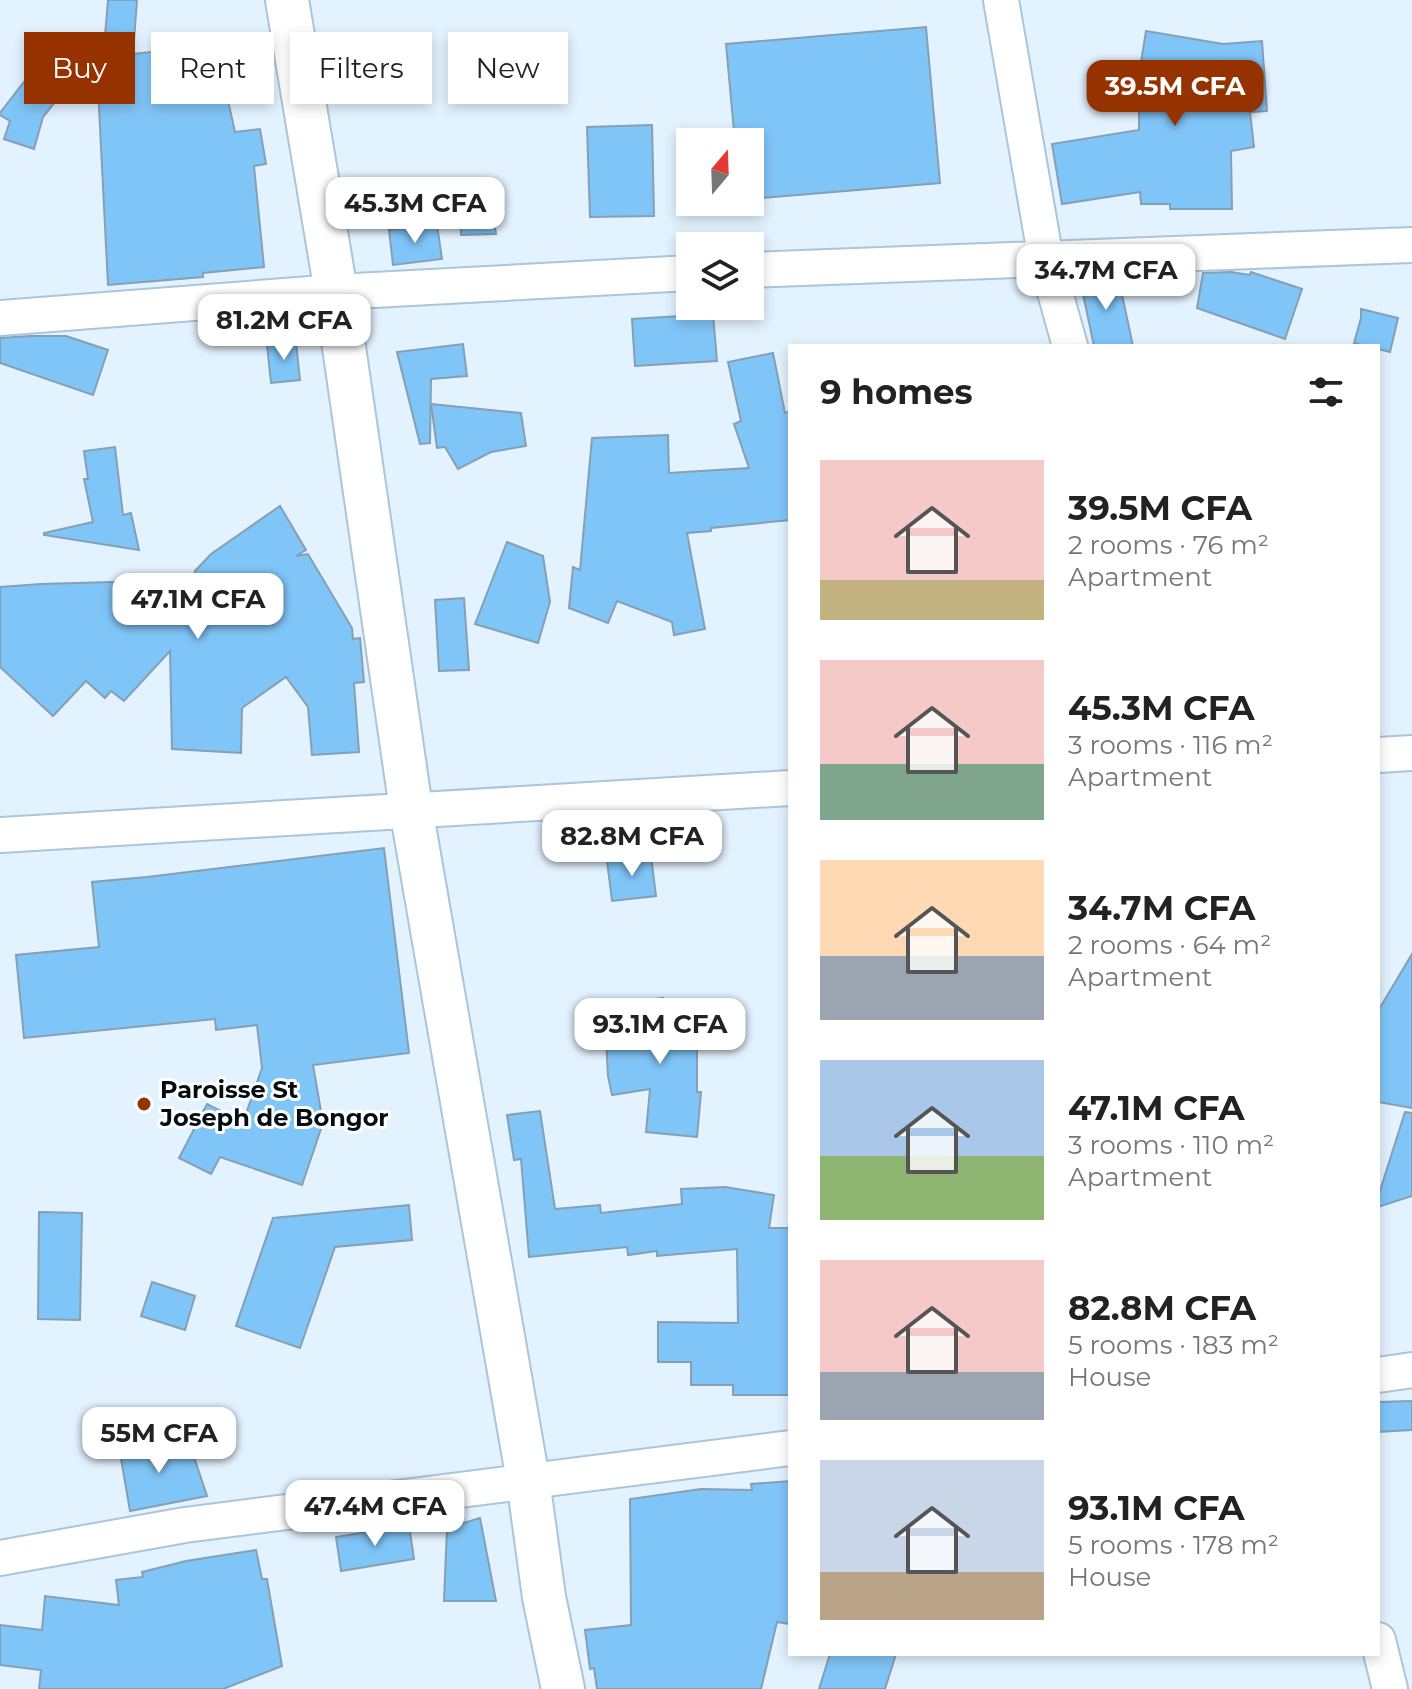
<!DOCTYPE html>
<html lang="en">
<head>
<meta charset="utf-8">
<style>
  :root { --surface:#fff; --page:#f6f6f6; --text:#222; --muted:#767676; --accent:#963200 }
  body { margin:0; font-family:Montserrat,sans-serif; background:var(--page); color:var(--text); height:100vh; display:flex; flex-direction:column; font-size:30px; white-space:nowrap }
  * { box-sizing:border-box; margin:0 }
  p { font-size:26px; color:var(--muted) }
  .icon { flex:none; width:44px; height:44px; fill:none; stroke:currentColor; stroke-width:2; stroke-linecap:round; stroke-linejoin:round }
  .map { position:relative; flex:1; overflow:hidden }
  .details { position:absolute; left:788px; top:344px; width:592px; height:1312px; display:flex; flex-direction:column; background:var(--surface); border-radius:0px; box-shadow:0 4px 12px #0003 }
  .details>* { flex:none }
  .top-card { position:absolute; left:24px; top:32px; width:644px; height:72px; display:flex; gap:16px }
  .needle { width:52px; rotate:19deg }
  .controls { position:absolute; left:676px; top:128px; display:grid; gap:16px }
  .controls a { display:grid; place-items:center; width:88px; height:88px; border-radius:0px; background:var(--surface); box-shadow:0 4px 12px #0003; font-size:40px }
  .price { position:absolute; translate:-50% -68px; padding:0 18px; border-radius:16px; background:#fff; color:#222; font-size:26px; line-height:52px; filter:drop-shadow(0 2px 4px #0008) }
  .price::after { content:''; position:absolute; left:50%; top:48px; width:24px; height:18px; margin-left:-12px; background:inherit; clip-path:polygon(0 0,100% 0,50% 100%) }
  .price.selected { background:var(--accent); color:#fff }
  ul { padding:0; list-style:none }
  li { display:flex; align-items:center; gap:24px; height:200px; padding:0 32px }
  li span { display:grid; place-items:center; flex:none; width:224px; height:160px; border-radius:0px; color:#555 }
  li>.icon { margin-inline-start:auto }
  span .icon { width:96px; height:96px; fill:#fffc; stroke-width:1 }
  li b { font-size:34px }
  h2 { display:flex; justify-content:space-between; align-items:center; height:96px; padding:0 32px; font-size:34px }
  .tag { padding:0 28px; border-radius:0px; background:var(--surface); box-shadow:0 4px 12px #0003; font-size:28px; line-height:72px }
  .tag.selected { background:var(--accent); color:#fff }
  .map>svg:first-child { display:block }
  .building { fill:#80c5f8; stroke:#869fb2; stroke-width:2 }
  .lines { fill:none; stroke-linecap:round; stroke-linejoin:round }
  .minor-casing { stroke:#acc5d9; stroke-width:38 }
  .tertiary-casing { stroke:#acc5d9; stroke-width:46 }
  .minor { stroke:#fff; stroke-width:34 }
  .tertiary { stroke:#fff; stroke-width:42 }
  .poi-dot { fill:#963200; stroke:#fff; stroke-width:3 }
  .labels { text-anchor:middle; stroke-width:6; stroke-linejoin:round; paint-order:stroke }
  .poi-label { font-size:24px; font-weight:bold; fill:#050d13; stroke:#fff; text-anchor:start }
</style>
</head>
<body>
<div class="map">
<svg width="1412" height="1689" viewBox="0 0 1412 1689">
  <rect width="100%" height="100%" fill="#e2f2fe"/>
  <!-- building -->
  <g class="building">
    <polygon points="108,0 137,0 133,54 209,46 201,101 227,96 235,132 260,129 266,164 254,166 264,267 203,273 203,277 108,285 97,68 102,72"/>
    <polygon points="926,27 940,183 750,199 750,142 735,142 726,44"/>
    <polygon points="1146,31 1223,44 1262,41 1267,111 1250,112 1254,147 1231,151 1232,209 1170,209 1170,204 1141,204 1140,192 1062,204 1052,144 1139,130 1139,75"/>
    <polygon points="58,38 88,61 43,117 34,149 4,139 10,121 0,115 0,113"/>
    <polygon points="652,125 654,216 590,217 587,127"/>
    <polygon points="490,198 496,234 461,235 460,199"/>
    <polygon points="437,225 442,259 393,265 389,230"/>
    <polygon points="1231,272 1250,275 1251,272 1302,289 1285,339 1197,308 1203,273"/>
    <polygon points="1118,276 1133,346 1094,346 1080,280 1093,277"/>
    <polygon points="1361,309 1398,318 1390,352 1378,349 1378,346 1366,346 1354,343 1361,318"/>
    <polygon points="713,314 717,361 635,366 632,319"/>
    <polygon points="31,336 66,336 108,350 93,395 0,363 0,338"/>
    <polygon points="296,342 300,380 271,383 267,345"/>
    <polygon points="463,344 467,376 431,379 430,443 420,444 397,352"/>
    <polygon points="773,353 785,413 790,411 790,520 711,528 711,531 687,533 705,629 674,635 672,622 617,601 608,623 569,608 573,567 580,570 592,438 668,435 669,473 749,468 734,424 741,421 728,362"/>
    <polygon points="431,404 521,413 526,446 491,452 458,469 445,447 437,448"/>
    <polygon points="115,447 123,515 131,513 139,550 44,535 44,533 93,522 84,479 88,479 84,451"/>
    <polygon points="280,506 306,550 296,556 308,554 352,628 353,639 360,638 364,682 354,683 359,752 312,755 308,707 286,677 242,708 241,753 172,749 170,651 124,701 111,691 105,698 86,681 53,716 0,667 0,587 41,584 147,581 154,614 186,580 194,580 195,571 211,554"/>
    <polygon points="507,542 543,556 550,602 538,643 475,624"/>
    <polygon points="464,598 469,670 439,671 435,600"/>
    <polygon points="384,848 409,1053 313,1065 323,1123 302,1185 220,1157 211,1174 179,1158 207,1104 243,1122 262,1068 257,1025 216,1030 215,1019 24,1038 16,955 99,947 92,882 147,877"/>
    <polygon points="651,856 656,896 612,901 607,861"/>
    <polygon points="1412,954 1412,1108 1378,1102 1378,1011"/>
    <polygon points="663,998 665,1012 697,1006 697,1092 701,1092 697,1137 646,1132 650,1089 612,1095 608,1076 606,1038 634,1036 629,1002"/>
    <polygon points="540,1111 555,1209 600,1205 601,1213 682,1204 681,1189 725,1187 774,1195 769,1228 790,1228 790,1395 733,1395 733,1385 691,1385 691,1362 658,1362 658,1322 738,1323 737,1249 657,1256 657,1251 628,1255 627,1247 529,1257 521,1159 514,1160 507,1115"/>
    <polygon points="1405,1112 1412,1113 1412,1196 1378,1207 1378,1197"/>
    <polygon points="409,1205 412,1240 335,1247 300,1348 236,1326 273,1218"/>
    <polygon points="39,1212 82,1213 80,1320 38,1319"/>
    <polygon points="152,1282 195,1296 185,1330 141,1316"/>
    <polygon points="1412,1401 1412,1430 1378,1432 1378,1402"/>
    <polygon points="146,1436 150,1458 190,1445 207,1496 130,1511 118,1441"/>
    <polygon points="790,1481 790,1624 777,1622 761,1689 597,1689 594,1668 590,1669 585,1630 631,1625 630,1499 701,1489 752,1490 751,1484"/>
    <polygon points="480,1518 496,1601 444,1601 447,1528"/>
    <polygon points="409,1525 414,1559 341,1571 336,1537"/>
    <polygon points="256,1550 262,1579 267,1579 282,1666 223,1689 39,1689 41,1670 0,1665 0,1625 42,1630 45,1596 119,1605 116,1580 143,1577 142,1572 186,1561"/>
    <polygon points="830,1654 896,1654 885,1689 819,1689"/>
  </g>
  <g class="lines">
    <!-- minor casing -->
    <g class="minor-casing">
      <g id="minor">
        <polyline points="1001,0 1046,260 1070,346"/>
        <polyline points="750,270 1412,245"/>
        <polyline points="0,318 336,292 690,273"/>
        <polyline points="1378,755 1412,753"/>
        <polyline points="0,835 790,788"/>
        <polyline points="1378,1375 1412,1370"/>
        <polyline points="0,1558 185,1525 790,1448"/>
        <polyline points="1378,1640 1390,1689"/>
      </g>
    </g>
    <!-- tertiary casing -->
    <g class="tertiary-casing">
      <polyline id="tertiary" points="287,0 336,292 411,809 528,1480 544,1597 563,1689"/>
    </g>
    <!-- minor -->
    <use href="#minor" class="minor"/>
    <!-- tertiary -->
    <use href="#tertiary" class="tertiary"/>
  </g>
  <!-- markers -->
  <circle class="poi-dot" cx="144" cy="1104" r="8"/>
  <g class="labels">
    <!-- poi labels -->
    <g class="poi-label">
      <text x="160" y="1098">Paroisse St<tspan x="160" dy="28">Joseph de Bongor</tspan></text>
    </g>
  </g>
</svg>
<div class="controls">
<a><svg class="needle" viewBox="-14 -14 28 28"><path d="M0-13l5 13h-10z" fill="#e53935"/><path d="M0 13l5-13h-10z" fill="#767676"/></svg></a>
<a><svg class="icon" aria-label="layers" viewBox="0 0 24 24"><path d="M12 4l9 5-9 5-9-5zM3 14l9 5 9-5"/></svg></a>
</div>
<b class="price selected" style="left:1175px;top:128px">39.5M CFA</b>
<b class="price" style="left:415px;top:245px">45.3M CFA</b>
<b class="price" style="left:1106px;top:312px">34.7M CFA</b>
<b class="price" style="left:284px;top:362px">81.2M CFA</b>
<b class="price" style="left:198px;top:641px">47.1M CFA</b>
<b class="price" style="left:632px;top:878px">82.8M CFA</b>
<b class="price" style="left:660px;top:1066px">93.1M CFA</b>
<b class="price" style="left:159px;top:1475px">55M CFA</b>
<b class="price" style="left:375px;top:1548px">47.4M CFA</b>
<div class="top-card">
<a class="tag selected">Buy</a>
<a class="tag">Rent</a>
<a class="tag">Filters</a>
<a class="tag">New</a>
</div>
<section class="details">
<h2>9 homes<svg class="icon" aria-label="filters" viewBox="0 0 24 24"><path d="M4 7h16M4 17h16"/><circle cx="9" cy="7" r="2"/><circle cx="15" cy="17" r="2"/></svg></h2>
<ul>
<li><span style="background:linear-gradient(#f6c9c9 75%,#c2b280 0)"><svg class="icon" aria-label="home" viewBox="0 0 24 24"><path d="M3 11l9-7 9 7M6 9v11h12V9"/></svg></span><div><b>39.5M CFA</b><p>2 rooms · 76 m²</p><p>Apartment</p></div></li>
<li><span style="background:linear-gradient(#f6c9c9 65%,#7fa58c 0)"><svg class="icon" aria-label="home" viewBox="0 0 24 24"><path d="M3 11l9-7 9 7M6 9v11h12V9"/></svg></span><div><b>45.3M CFA</b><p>3 rooms · 116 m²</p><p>Apartment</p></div></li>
<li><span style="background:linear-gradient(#ffd9b3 60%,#9aa5b1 0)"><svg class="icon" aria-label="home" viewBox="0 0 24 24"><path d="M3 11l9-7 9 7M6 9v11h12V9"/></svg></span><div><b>34.7M CFA</b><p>2 rooms · 64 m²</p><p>Apartment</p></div></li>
<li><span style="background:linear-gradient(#a9c7e8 60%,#8fb573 0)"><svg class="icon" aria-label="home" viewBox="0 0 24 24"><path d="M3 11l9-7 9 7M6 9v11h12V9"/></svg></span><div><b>47.1M CFA</b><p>3 rooms · 110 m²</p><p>Apartment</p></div></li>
<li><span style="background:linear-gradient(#f6c9c9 70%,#9aa5b1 0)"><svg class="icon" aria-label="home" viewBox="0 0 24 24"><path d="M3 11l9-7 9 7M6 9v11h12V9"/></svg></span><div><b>82.8M CFA</b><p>5 rooms · 183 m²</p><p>House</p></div></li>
<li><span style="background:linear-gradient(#c9d6e8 70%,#b9a48a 0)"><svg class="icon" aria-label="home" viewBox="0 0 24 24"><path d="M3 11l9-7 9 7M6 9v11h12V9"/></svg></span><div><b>93.1M CFA</b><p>5 rooms · 178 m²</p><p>House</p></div></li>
</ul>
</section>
</div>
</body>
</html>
